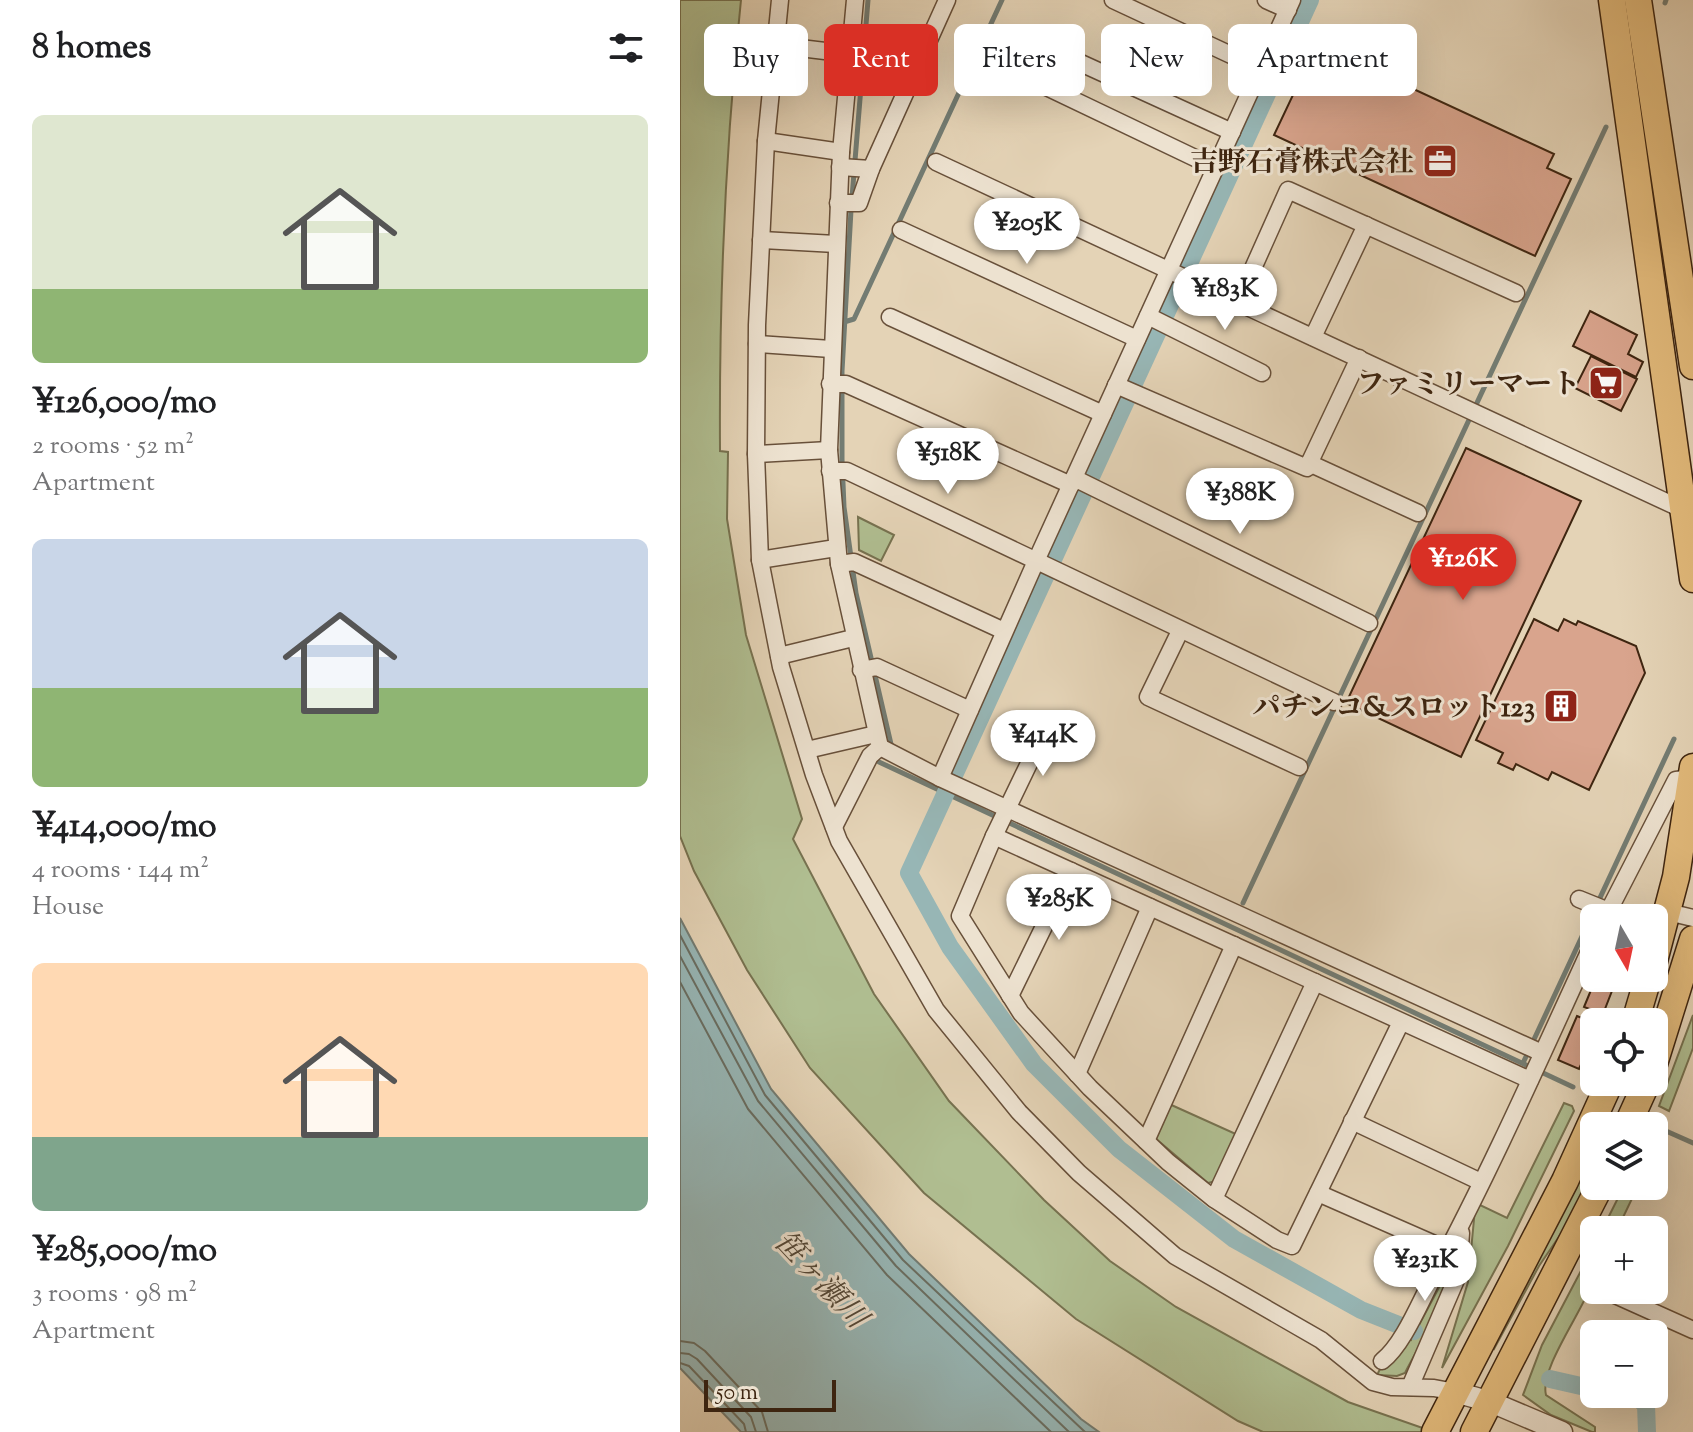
<!DOCTYPE html>
<html lang="en">
<head>
<meta charset="utf-8">
<style>
  :root { --surface:#fff; --page:#f2f2f2; --text:#202124; --muted:#757577; --accent:#d93025 }
  body { margin:0; font-family:"Sorts Mill Goudy","Noto Serif JP",serif; background:var(--page); color:var(--text); height:100vh; display:flex; flex-direction:column; font-size:30px; white-space:nowrap }
  * { box-sizing:border-box; margin:0 }
  p { font-size:26px; color:var(--muted) }
  .icon { flex:none; width:44px; height:44px; fill:none; stroke:currentColor; stroke-width:2; stroke-linecap:round; stroke-linejoin:round }
  .map { position:relative; flex:1; overflow:hidden }
  .side { display:flex; flex-direction:column; background:var(--surface); width:680px }
  .side>* { flex:none }
  .banner { position:absolute; left:24px; top:24px; width:760px; height:72px; display:flex; gap:16px }
  .needle { width:52px; rotate:171deg }
  .controls { position:absolute; left:900px; top:904px; display:grid; gap:16px }
  .controls a { display:grid; place-items:center; width:88px; height:88px; border-radius:12px; background:var(--surface); box-shadow:0 8px 32px #0002; font-size:40px }
  .scale { position:absolute; left:24px; bottom:20px; width:132px; box-sizing:border-box; padding-left:8px; border:4px solid #3e2510; border-top:0; font-size:22px; line-height:28px; white-space:nowrap; color:#3e2510; -webkit-text-stroke:6px #ede2d0; paint-order:stroke }
  .price { position:absolute; translate:-50% -68px; padding:0 18px; border-radius:28px; background:#fff; color:#222; font-size:26px; line-height:52px; filter:drop-shadow(0 2px 4px #0008) }
  .price::after { content:''; position:absolute; left:50%; top:48px; width:24px; height:18px; margin-left:-12px; background:inherit; clip-path:polygon(0 0,100% 0,50% 100%) }
  .price.selected { background:var(--accent); color:#fff }
  ul { padding:0; list-style:none }
  li { display:grid; align-content:center; gap:16px; height:424px; padding:0 32px }
  li span { display:grid; place-items:center; height:248px; border-radius:12px; color:#555 }
  li>.icon { margin-inline-start:auto }
  span .icon { width:144px; height:144px; fill:#fffc; stroke-width:1 }
  li b { font-size:34px }
  h2 { display:flex; justify-content:space-between; align-items:center; height:96px; padding:0 32px; font-size:34px }
  .chip { padding:0 28px; border-radius:12px; background:var(--surface); box-shadow:0 8px 32px #0002; font-size:28px; line-height:72px }
  .chip.selected { background:var(--accent); color:#fff }
  main { display:flex; flex:1; min-height:0 }
  .map>svg:first-child { display:block }
  .green { fill:#b0be91; stroke:#777250; stroke-width:2 }
  .water { fill:#97b6b5; stroke:#737c73; stroke-width:2 }
  .lines { fill:none; stroke-linecap:round; stroke-linejoin:round }
  .shore { stroke:#6a6e62; stroke-width:2 }
  .stream { stroke:#737c73; stroke-width:5 }
  .canal { stroke:#97b6b5; stroke-width:18 }
  .building { fill:#d9a48d; stroke:#3e2510; stroke-width:2 }
  .minor-casing { stroke:#68503a; stroke-width:19 }
  .tertiary-casing { stroke:#68503a; stroke-width:23 }
  .trunk-casing { stroke:#3e2510; stroke-width:29 }
  .minor { stroke:#ede2d0; stroke-width:16 }
  .tertiary { stroke:#ede2d0; stroke-width:20 }
  .trunk { stroke:#e2ba7b; stroke-width:26 }
  .labels { text-anchor:middle; stroke-width:6; stroke-linejoin:round; paint-order:stroke }
  .poi-label { font-size:28px; font-weight:bold; fill:#3e2510; stroke:#ede2d0; text-anchor:end }
  .water-label { font-size:30px; font-style:italic; fill:#544939; stroke:#ede2d0 }
</style>
</head>
<body>
<main>
<section class="side">
<h2>8 homes<svg class="icon" aria-label="filters" viewBox="0 0 24 24"><path d="M4 7h16M4 17h16"/><circle cx="9" cy="7" r="2"/><circle cx="15" cy="17" r="2"/></svg></h2>
<ul>
<li><span style="background:linear-gradient(#dfe7d0 70%,#8fb573 0)"><svg class="icon" aria-label="home" viewBox="0 0 24 24"><path d="M3 11l9-7 9 7M6 9v11h12V9"/></svg></span><div><b>¥126,000/mo</b><p>2 rooms · 52 m²</p><p>Apartment</p></div></li>
<li><span style="background:linear-gradient(#c9d6e8 60%,#8fb573 0)"><svg class="icon" aria-label="home" viewBox="0 0 24 24"><path d="M3 11l9-7 9 7M6 9v11h12V9"/></svg></span><div><b>¥414,000/mo</b><p>4 rooms · 144 m²</p><p>House</p></div></li>
<li><span style="background:linear-gradient(#ffd9b3 70%,#7fa58c 0)"><svg class="icon" aria-label="home" viewBox="0 0 24 24"><path d="M3 11l9-7 9 7M6 9v11h12V9"/></svg></span><div><b>¥285,000/mo</b><p>3 rooms · 98 m²</p><p>Apartment</p></div></li>
</ul>
</section>
<div class="map">
<svg width="1013" height="1432" viewBox="0 0 1013 1432">
  <rect width="100%" height="100%" fill="#e4d3b6"/>
  <filter id="stains"><feTurbulence type="fractalNoise" baseFrequency=".0025" numOctaves="4"/><feColorMatrix values="0 0 0 0 .2 0 0 0 0 .09 0 0 0 0 .02 0 0 0 .5 -.17"/></filter>
  <radialGradient id="worn" r=".72"><stop offset=".6" stop-color="#630" stop-opacity="0"/><stop offset="1" stop-color="#630" stop-opacity=".3"/></radialGradient>
  <!-- green -->
  <g class="green">
    <path d="M0,0H61C45,150 39,301 40,451L48,452L47,519L66,635L122,819L113,839L194,994L269,1101L364,1200L430,1261L496,1307L668,1402L754,1432H583L558,1421L396,1319L244,1193L130,1068L67,970L14,871L0,836Z"/>
    <polygon points="178,517 214,535 201,561 179,550"/>
    <polygon points="1013,1015 1013,1048 989,1111 979,1106"/>
    <polygon points="487,1103 558,1135 536,1181 528,1183 475,1138"/>
    <polygon points="884,1103 892,1106 894,1111 828,1246 762,1368 788,1282 795,1209 798,1204 827,1218"/>
    <polygon points="914,1146 914,1173 887,1225 859,1266 814,1349 809,1345"/>
    <polygon points="944,1186 958,1186 937,1230 922,1230"/>
    <path d="M914,1246C914,1256 916,1268 914,1278C906,1307 859,1368 866,1395L915,1427V1432H912L871,1415L843,1395L862,1345Z"/>
    <path d="M772,1263C777,1288 737,1348 725,1373L717,1376L697,1375L702,1365L728,1339L731,1340Z"/>
  </g>
  <!-- water -->
  <polygon class="water" points="0,918 91,1089 229,1254 401,1419 419,1432 61,1432 0,1368"/>
  <g class="lines">
    <!-- shore -->
    <g class="shore">
      <polyline points="0,935 85,1095 223,1260 405,1432"/>
      <polyline points="0,956 78,1101 216,1266 389,1432"/>
      <polyline points="0,982 68,1109 207,1275 371,1432"/>
      <polyline points="0,1341 14,1343 25,1351 82,1412 88,1432"/>
      <polyline points="0,1353 9,1354 17,1359 71,1417 76,1432"/>
      <polyline points="0,1363 9,1366 64,1424 66,1432"/>
    </g>
    <!-- stream -->
    <g class="stream">
      <polyline points="188,0 171,210 162,371 162,459 164,507 176,593 211,744"/>
      <polyline points="985,3 986,0"/>
      <polyline points="164,322 174,319 322,0"/>
      <polyline points="199,762 893,1087"/>
      <polyline points="563,903 926,127"/>
      <polyline points="843,1063 994,739"/>
      <polyline points="986,1131 1013,1143"/>
    </g>
    <!-- canal -->
    <g class="canal">
      <polyline points="630,0 229,873 270,947 354,1064 439,1149 554,1239 681,1310 734,1331"/>
      <polyline points="870,1379 914,1389"/>
      <polyline points="936,1394 959,1399 966,1405 967,1432"/>
    </g>
  </g>
  <!-- building -->
  <g class="building">
    <polygon points="660,55 874,154 867,168 891,179 855,256 594,135 630,59 653,70"/>
    <polygon points="910,311 957,335 948,354 963,362 956,377 893,346"/>
    <polygon points="911,356 957,379 941,411 895,388"/>
    <polygon points="786,448 901,501 781,757 666,703"/>
    <polygon points="854,619 878,631 884,619 896,625 898,621 956,646 965,673 909,790 872,772 868,780 836,764 833,770 818,763 823,753 796,740"/>
    <polygon points="916,978 937,978 923,1014 904,1007"/>
    <polygon points="897,1016 914,1023 914,1035 899,1069 878,1060"/>
  </g>
  <g class="lines">
    <!-- minor casing -->
    <g class="minor-casing">
      <g id="minor">
        <polyline points="100,0 86,141 77,325 76,454 80,560 101,667 134,775 159,841 256,1010 339,1112 399,1173 495,1256 641,1340 693,1382 712,1387 754,1388 775,1392"/>
        <polyline points="433,0 581,69"/>
        <polyline points="586,0 608,10"/>
        <polyline points="95,45 170,54"/>
        <polyline points="86,141 161,152"/>
        <polyline points="256,162 1008,512"/>
        <polyline points="160,167 191,169"/>
        <polyline points="536,168 335,72 348,39 552,132"/>
        <polyline points="158,203 179,203 191,169 267,0"/>
        <polyline points="221,230 457,339"/>
        <polyline points="81,240 156,244"/>
        <polyline points="558,302 608,190 836,293"/>
        <polyline points="468,316 582,373"/>
        <polyline points="210,317 423,414"/>
        <polyline points="633,337 686,225"/>
        <polyline points="77,344 151,349"/>
        <polyline points="150,384 166,384 391,485"/>
        <polyline points="436,385 627,468 679,358"/>
        <polyline points="76,454 149,450"/>
        <polyline points="629,463 738,513"/>
        <polyline points="150,471 167,471 654,702"/>
        <polyline points="394,478 689,623"/>
        <polyline points="80,560 156,548"/>
        <polyline points="159,564 174,562 324,631"/>
        <polyline points="500,631 468,697 619,767"/>
        <polyline points="99,656 173,638"/>
        <polyline points="181,670 197,667 290,710"/>
        <polyline points="200,747 260,778 862,1053"/>
        <polyline points="127,750 196,734"/>
        <polyline points="260,778 356,561 612,0"/>
        <polyline points="154,827 190,756 200,747 159,564 149,450 161,152 175,0"/>
        <polyline points="314,836 368,724"/>
        <polyline points="899,899 946,918"/>
        <polyline points="988,912 1013,918"/>
        <polyline points="925,918 996,780 1013,778"/>
        <polyline points="330,996 391,871"/>
        <polyline points="721,1022 612,1246 597,1240 534,1199 488,1162 410,1088 341,1013 280,916 314,836 850,1080"/>
        <polyline points="397,1074 470,907"/>
        <polyline points="672,1121 801,1182"/>
        <polyline points="466,1141 554,945"/>
        <polyline points="638,1193 768,1250"/>
        <polyline points="534,1199 635,982"/>
        <polyline points="924,1290 1013,1330"/>
        <path d="M702,1361C723,1345 740,1302 753,1278C812,1168 862,1054 914,941"/>
        <polyline points="730,1387 778,1275 781,1233"/>
      </g>
    </g>
    <!-- tertiary casing -->
    <g class="tertiary-casing">
      <polyline id="tertiary" points="775,1392 811,1402 882,1432"/>
    </g>
    <!-- trunk casing -->
    <g class="trunk-casing">
      <g id="trunk">
        <polyline points="932,0 1013,579"/>
        <polyline points="958,0 1013,366"/>
        <polyline points="974,961 996,877 1013,767"/>
        <polyline points="955,1022 968,978"/>
        <polyline points="974,1064 1013,939"/>
        <polyline points="947,1126 967,1082"/>
        <polyline points="755,1432 885,1181 930,1082"/>
        <polyline points="794,1432 920,1186"/>
      </g>
    </g>
    <!-- minor -->
    <use href="#minor" class="minor"/>
    <!-- tertiary -->
    <use href="#tertiary" class="tertiary"/>
    <!-- trunk -->
    <use href="#trunk" class="trunk"/>
  </g>
  <!-- icons -->
  <defs>
    <g id="office-square" transform="scale(1.8)"><rect x="-9" y="-9" width="18" height="18" rx="4" fill="#8f2418" stroke="#ede2d0"/><path d="M-6-3h4V-5.5h4V-3h4V5H-6ZM-1-4.5V-3h2v-1.5ZM-6 0V1H6V0Z" fill="#fff"/></g>
    <g id="supermarket-square" transform="scale(1.8)"><rect x="-9" y="-9" width="18" height="18" rx="4" fill="#8f2418" stroke="#ede2d0"/><path d="M-6-5.5h2.5l.6 2H6L4.5 2H-2.5L-4.4-4H-6ZM-1.5 3.2a1.3 1.3 0 1 0 .1 0ZM3 3.2a1.3 1.3 0 1 0 .1 0Z" fill="#fff"/></g>
    <g id="building-square" transform="scale(1.8)"><rect x="-9" y="-9" width="18" height="18" rx="4" fill="#8f2418" stroke="#ede2d0"/><path d="M-4-6H4V6H1V3H-1V6H-4ZM-2.5-4.3h1.7v1.8h-1.7ZM.8-4.3h1.7v1.8H.8ZM-2.5-1h1.7V.8h-1.7ZM.8-1h1.7V.8H.8Z" fill="#fff"/></g>
  </defs>
  <g fill-rule="evenodd">
    <use href="#office-square" x="760" y="161"/>
    <use href="#supermarket-square" x="926" y="383"/>
    <use href="#building-square" x="881" y="706"/>
  </g>
  <g class="labels">
    <!-- poi labels -->
    <g class="poi-label">
      <text x="734" y="171">吉野石膏株式会社</text>
      <text x="900" y="393">ファミリーマート</text>
      <text x="855" y="716">パチンコ&amp;スロット123</text>
    </g>
    <!-- water labels -->
    <g class="water-label">
      <text transform="translate(141 1279) rotate(47)" y="10">笹ヶ瀬川</text>
    </g>
  </g>
  <rect width="100%" height="100%" filter="url(#stains)"/>
  <rect width="100%" height="100%" fill="url(#worn)"/>
</svg>
<div class="controls">
<a><svg class="needle" viewBox="-14 -14 28 28"><path d="M0-13l5 13h-10z" fill="#e53935"/><path d="M0 13l5-13h-10z" fill="#757577"/></svg></a>
<a><svg class="icon" aria-label="locate" viewBox="0 0 24 24"><circle cx="12" cy="12" r="6"/><path d="M12 2v4M12 18v4M2 12h4M18 12h4"/></svg></a>
<a><svg class="icon" aria-label="layers" viewBox="0 0 24 24"><path d="M12 4l9 5-9 5-9-5zM3 14l9 5 9-5"/></svg></a>
<a>+</a>
<a>−</a>
</div>
<div class="scale">50 m</div>
<b class="price" style="left:347px;top:266px">¥205K</b>
<b class="price" style="left:545px;top:332px">¥183K</b>
<b class="price" style="left:268px;top:496px">¥518K</b>
<b class="price" style="left:560px;top:536px">¥388K</b>
<b class="price selected" style="left:783px;top:602px">¥126K</b>
<b class="price" style="left:363px;top:778px">¥414K</b>
<b class="price" style="left:379px;top:942px">¥285K</b>
<b class="price" style="left:745px;top:1303px">¥231K</b>
<div class="banner">
<a class="chip">Buy</a>
<a class="chip selected">Rent</a>
<a class="chip">Filters</a>
<a class="chip">New</a>
<a class="chip">Apartment</a>
</div>
</div>
</main>
</body>
</html>
